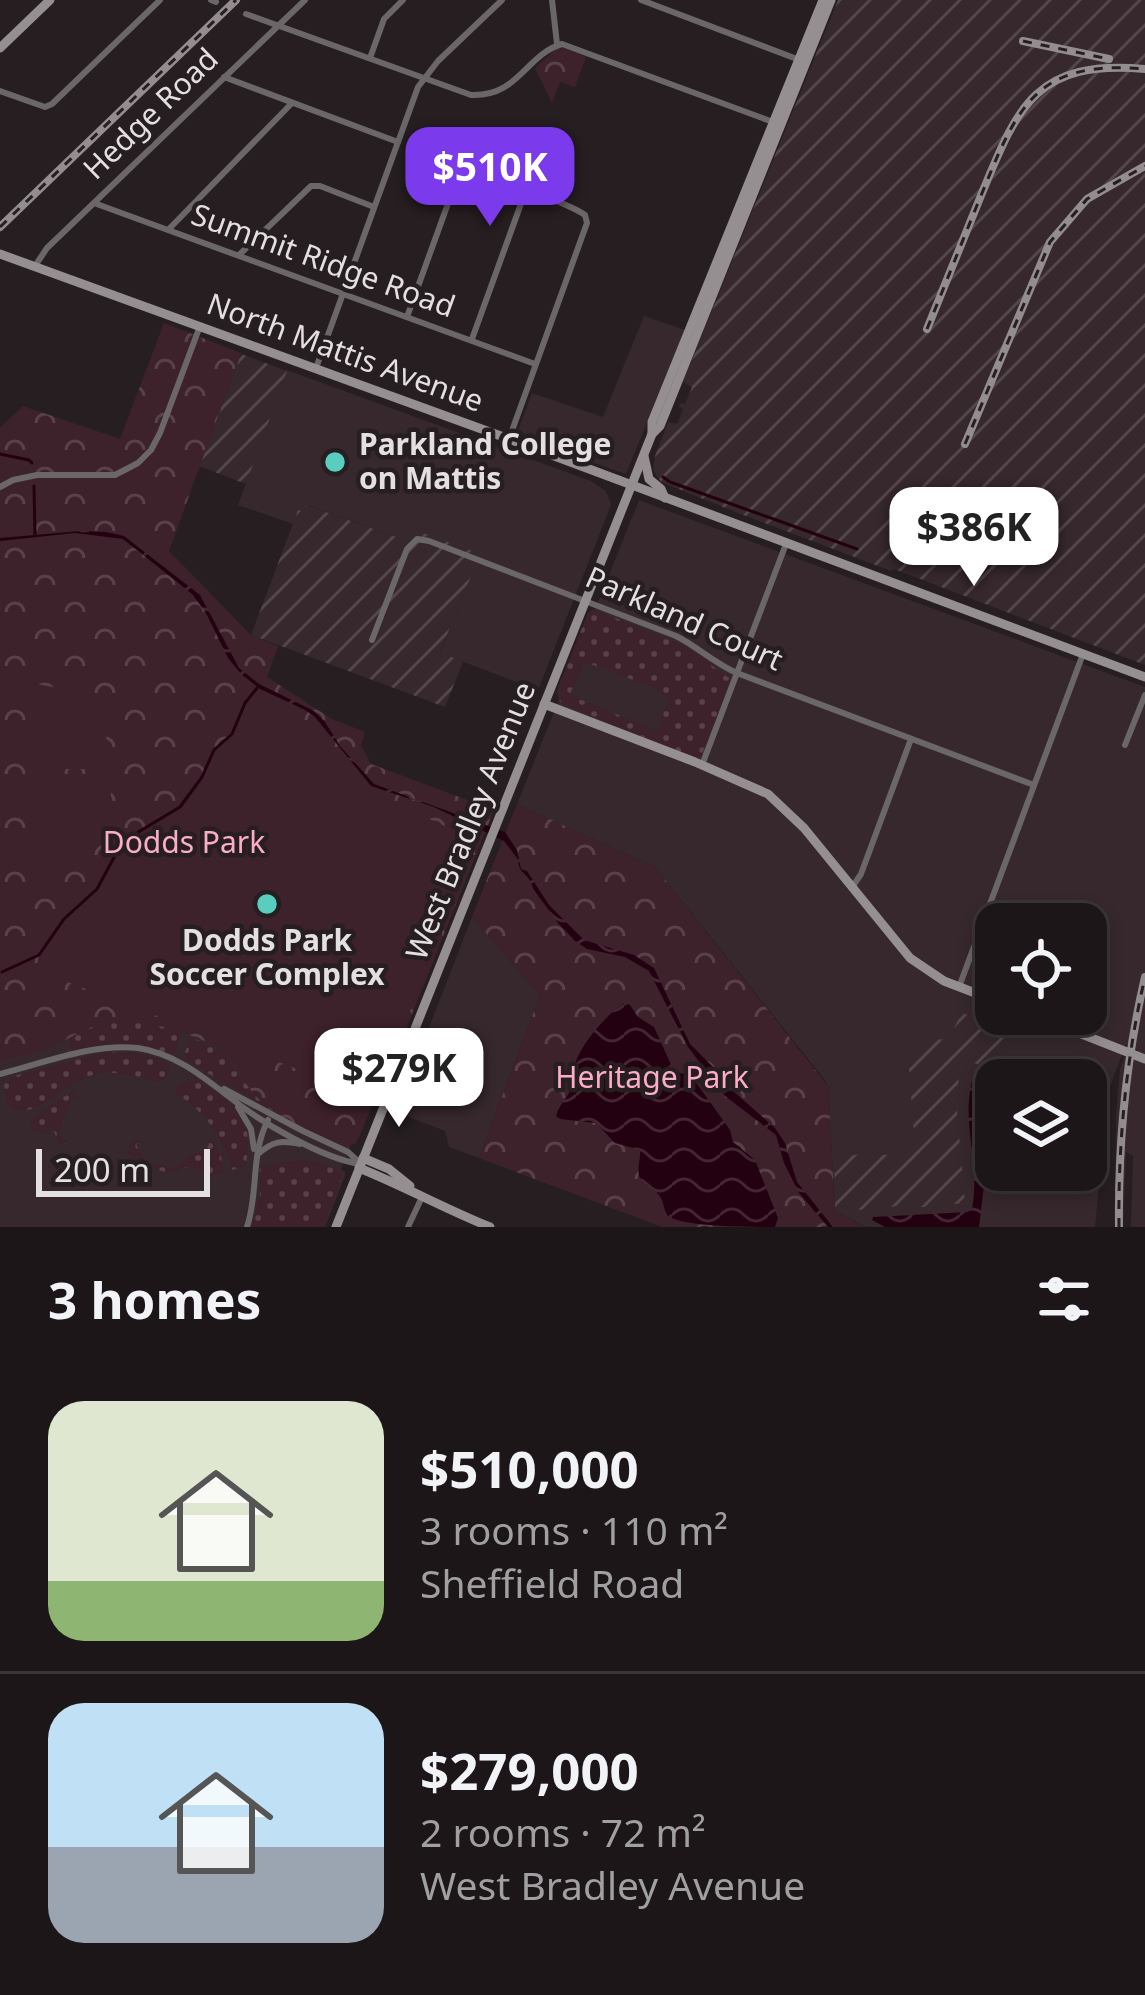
<!DOCTYPE html>
<html lang="en">
<head>
<meta charset="utf-8">
<style>
  :root { --surface:#1c1619; --page:#292326; --text:#f1f3f6; --muted:#a09fa2; --line:#3a3538; --accent:#7c3aed }
  body { margin:0; font-family:"Noto Sans",sans-serif; background:var(--page); color:var(--text); height:100vh; display:flex; flex-direction:column; font-size:45px; white-space:nowrap }
  * { box-sizing:border-box; margin:0 }
  p { font-size:39px; color:var(--muted) }
  .icon { flex:none; width:66px; height:66px; fill:none; stroke:currentColor; stroke-width:2; stroke-linecap:round; stroke-linejoin:round }
  .map { position:relative; height:1227px; overflow:hidden }
  .panel { display:flex; flex-direction:column; background:var(--surface); flex:1 }
  .panel>* { flex:none }
  .fabs { position:absolute; left:975px; top:903px; display:grid; gap:24px }
  .fabs a { display:grid; place-items:center; width:132px; height:132px; border-radius:24px; background:var(--surface); box-shadow:0 6px 18px #0003,0 0 0 3px var(--line); font-size:60px }
  .scale { position:absolute; left:36px; bottom:30px; width:174px; box-sizing:border-box; padding-left:12px; border:6px solid #e4dfe1; border-top:0; font-size:33px; line-height:42px; white-space:nowrap; color:#e4dfe1; -webkit-text-stroke:9px #261e21; paint-order:stroke }
  .price { position:absolute; translate:-50% -102px; padding:0 27px; border-radius:24px; background:#fff; color:#222; font-size:39px; line-height:78px; filter:drop-shadow(0 3px 6px #0008) }
  .price::after { content:''; position:absolute; left:50%; top:72px; width:36px; height:27px; margin-left:-18px; background:inherit; clip-path:polygon(0 0,100% 0,50% 100%) }
  .price.current { background:var(--accent); color:#fff }
  ul { padding:0; list-style:none }
  li { display:flex; align-items:center; gap:36px; height:300px; padding:0 48px }
  li+li { border-top:3px solid var(--line) }
  li span { display:grid; place-items:center; flex:none; width:336px; height:240px; border-radius:36px; color:#555 }
  li>.icon { margin-inline-start:auto }
  span .icon { width:144px; height:144px; fill:#fffc; stroke-width:1 }
  li b { font-size:51px }
  h2 { display:flex; justify-content:space-between; align-items:center; height:144px; padding:0 48px; font-size:51px }
  .map>svg:first-child { display:block }
  .built { fill:#36282d; fill-rule:evenodd }
  .industrial { fill:url(#industrial-furrows) }
  .grass { fill:url(#grass-dots); fill-rule:evenodd }
  .park { fill:url(#park-crowns) }
  .garden { fill:#3d212b }
  .water { fill:url(#water-waves) }
  .lines { fill:none; stroke-linecap:round; stroke-linejoin:round }
  .stream { stroke:#240111; stroke-width:3 }
  .street { stroke:#6b6768; stroke-width:6 }
  .secondary { stroke:#958f91; stroke-width:9 }
  .rail-casing { stroke:#938d8f; stroke-width:8 }
  .rail { stroke:#261e21; stroke-width:3; stroke-dasharray:9; stroke-linecap:butt }
  .poi-dot { fill:#59cebf; stroke:#261e21; stroke-width:4.5 }
  .labels { text-anchor:middle; stroke-width:9; stroke-linejoin:round; paint-order:stroke }
  .street-label { font-size:30px; fill:#e4dfe1; stroke:#261e21 }
  .poi-label { font-size:30px; font-weight:bold; fill:#e4dfe1; stroke:#261e21; text-anchor:start }
  .park-label { font-size:30px; fill:#fbacc8; stroke:#261e21 }
</style>
</head>
<body>
<div class="map">
<svg width="1145" height="1227" viewBox="0 0 1145 1227">
  <defs>
    <pattern id="industrial-furrows" width="10" height="10" patternUnits="userSpaceOnUse" patternTransform="scale(3)"><rect width="10" height="10" fill="#36282d"/><path d="M-1 1l2-2M0 10L10 0M9 11l2-2" fill="none" stroke="#53474b"/></pattern>
    <pattern id="grass-dots" width="8" height="8" patternUnits="userSpaceOnUse" patternTransform="scale(3)"><rect width="8" height="8" fill="#3d212b"/><path d="M2 2h.1M6 6h.1" fill="none" stroke="#594149" stroke-width="1.8" stroke-linecap="round"/></pattern>
    <pattern id="park-crowns" width="20" height="18" patternUnits="userSpaceOnUse" patternTransform="scale(3)"><rect width="20" height="18" fill="#3d212b"/><path d="M2 6a3 3 0 1 1 6 0M12 15a3 3 0 1 1 6 0" fill="none" stroke="#594149"/></pattern>
    <pattern id="water-waves" width="16" height="10" patternUnits="userSpaceOnUse" patternTransform="scale(3)"><rect width="16" height="10" fill="#240111"/><path d="M0 5q4-4 8 0t8 0" fill="none" stroke="#442633"/></pattern>
  </defs>
  <rect width="100%" height="100%" fill="#261e21"/>
  <!-- built -->
  <g class="built">
    <polygon points="644,316 685,330 626,474 516,436 532,393 603,417"/>
    <polygon points="287,370 591,481 606,491 611,504 608,513 538,690 440,653 479,555 402,539 307,505 304,512 298,511 293,524 238,505"/>
    <path d="M639,500L1145,687V1227H1131L1133,1156L1126,1152L1123,1227H1115L1116,1113L1120,1069L1125,1056L1135,1059L1138,1050L1126,1044L1108,1092L1095,1227H866L835,1211L828,1086L824,1079L655,867L517,804ZM996,924H1086V1014H996ZM996,1080H1086V1170H996Z"/>
    <polygon points="472,917 540,995 479,1158 449,1147 445,1131 396,1112"/>
    <polygon points="36,970 371,1097 341,1169 345,1172 345,1176 325,1227 0,1227 0,974"/>
  </g>
  <!-- industrial -->
  <g class="industrial">
    <polygon points="838,0 1145,0 1145,665 894,569 891,571 738,513 661,482 653,470 655,456 668,422 677,424 683,409 679,407 680,403 685,404 692,387 683,382"/>
    <polygon points="241,354 287,371 246,484 199,466"/>
    <polygon points="306,505 402,539 415,530 480,554 440,652 463,662 445,707 251,635 298,510 304,512"/>
    <polygon points="962,1013 1007,1027 1001,1072 962,1059 956,1098 965,1203 911,1208 910,1205 835,1212 834,1157 882,1152 883,1155 906,1153 907,1149 915,1149 908,1055 928,1040 948,1039"/>
  </g>
  <!-- grass -->
  <g class="grass">
    <path d="M593,609L685,646L730,679L702,755L694,758L561,703L557,693L559,685L588,613ZM585,662L655,688L669,698L657,731L572,696L571,692Z"/>
    <path d="M120,1019L167,1027L182,1033L174,1053C154,1051 134,1044 112,1044C98,1045 84,1050 71,1049L68,1037L82,1030Z"/>
    <polygon points="191,1037 226,1054 237,1073 259,1099 284,1117 185,1060 184,1055"/>
    <path d="M107,1052L139,1053L166,1061L171,1068L166,1079L159,1083C138,1076 114,1069 92,1075C64,1082 45,1115 15,1110L8,1104L4,1085L14,1076Z"/>
    <path d="M195,1077C236,1108 254,1110 246,1166L232,1170C222,1135 205,1112 175,1092L179,1084L188,1083Z"/>
    <polygon points="76,1089 74,1095 79,1097 77,1100 72,1098 59,1134 67,1143 60,1146 53,1129 44,1134 32,1130 30,1123 32,1118"/>
    <polygon points="212,1139 221,1157 224,1172 214,1176 190,1166 170,1174 146,1165 125,1152 132,1142 138,1140 140,1142 136,1145 148,1164 153,1162 158,1164 158,1166 161,1164 170,1169 209,1145 207,1140"/>
    <polygon points="300,1160 318,1162 343,1173 323,1227 251,1227 260,1197 260,1166"/>
  </g>
  <!-- park -->
  <g class="park">
    <polygon points="563,48 586,57 575,87 560,82 552,103 535,68 556,49"/>
    <path d="M164,323L241,353L169,551L251,635L278,646L267,677L332,719L365,732L361,745L371,764L494,810L402,1039L356,1143L347,1147C316,1134 283,1121 258,1098C244,1085 238,1067 226,1054C212,1038 143,1019 122,1020C94,1020 70,1040 45,1050C31,1055 15,1057 0,1061V428L23,406L120,439Z"/>
    <polygon points="517,804 655,867 828,1086 835,1211 865,1227 662,1227 479,1158 540,995 472,917"/>
  </g>
  <!-- garden -->
  <g class="garden">
    <path d="M26,684C79,684 110,716 111,769H30L26,765Z"/>
    <polygon points="249,697 291,719 313,735 353,781 374,794 478,841 398,1041 371,1097 36,970 39,955 64,919 97,889 118,850 140,831 180,807 202,777 214,750 232,734"/>
    <path d="M30,790H111C111,841 77,875 26,875V794Z"/>
  </g>
  <!-- water -->
  <g class="water">
    <polygon points="80,531 106,532 124,536 200,595 239,668 259,684 314,711 325,722 340,746 374,784 505,832 517,850 521,869 527,871 549,905 584,940 634,955 654,968 690,1044 716,1070 723,1082 775,1128 785,1143 797,1182 833,1227 828,1227 799,1193 784,1163 776,1135 725,1096 688,1047 649,971 625,957 587,949 575,941 558,923 534,890 529,879 520,869 517,858 504,841 434,807 371,786 315,717 305,710 260,689 241,674 228,658 206,613 192,594 123,539 75,533 0,541 0,538"/>
    <path d="M625,1003L630,1005L638,1017L654,1027L673,1069L677,1073L690,1074L730,1130L733,1142L755,1160L778,1218L775,1227C751,1227 683,1227 668,1216C664,1211 664,1204 661,1198C656,1188 645,1188 640,1178C636,1171 641,1158 640,1150L615,1143L596,1123L560,1119L556,1116C559,1105 565,1101 570,1091C575,1081 573,1072 576,1062C580,1046 609,1011 625,1003Z"/>
    <path d="M978,1078L996,1085L979,1227H885L872,1220L873,1217L968,1212L972,1209C981,1167 961,1123 972,1081Z"/>
  </g>
  <g class="lines">
    <!-- stream -->
    <g class="stream">
      <polyline points="0,454 29,460 32,463"/>
      <polyline points="663,477 670,482 857,549"/>
      <polyline points="34,486 35,536"/>
      <polyline points="2,972 39,955 64,919 97,889 118,850 140,831 180,807 202,777 214,750 232,734 245,703 257,688"/>
    </g>
    <!-- street -->
    <g class="street">
      <polyline points="211,0 216,2"/>
      <polyline points="552,0 557,44"/>
      <polyline points="641,0 797,59"/>
      <path d="M246,14L471,95C519,97 525,55 562,44L773,122"/>
      <polyline points="370,58 384,19 403,0"/>
      <polyline points="224,77 398,142"/>
      <polyline points="0,91 45,107 52,104 160,0"/>
      <polyline points="94,203 535,364"/>
      <polyline points="169,229 292,103"/>
      <polyline points="239,255 311,186 320,186 374,207"/>
      <polyline points="35,266 47,248 305,0"/>
      <path d="M407,317L450,198C456,186 463,176 478,176C494,175 571,205 585,215L587,223L509,439"/>
      <polyline points="472,339 526,190"/>
      <polyline points="316,368 418,87 438,61 502,0"/>
      <polyline points="0,487 13,480 37,475 115,475 138,463 151,450 160,433 200,326"/>
      <path d="M372,640L407,549L417,539L429,541L676,636C698,647 714,663 737,673L1034,785"/>
      <polyline points="1125,745 1145,695"/>
      <polyline points="702,765 786,544"/>
      <polyline points="853,886 861,874 911,739"/>
      <polyline points="959,987 1083,654"/>
      <path d="M0,1074C44,1063 92,1043 138,1048C173,1053 201,1075 228,1096C259,1121 322,1159 361,1164"/>
      <polyline points="224,1089 303,1131 348,1152 359,1162"/>
      <polyline points="238,1107 251,1129 254,1149"/>
      <path d="M258,1154C273,1141 281,1140 300,1144"/>
      <path d="M247,1227C259,1191 250,1155 268,1120"/>
      <polyline points="408,1227 422,1197"/>
    </g>
    <!-- secondary -->
    <g class="secondary">
      <polyline points="0,48 50,0"/>
      <polyline points="0,254 509,439 1145,677"/>
      <polyline points="652,434 652,422 823,0"/>
      <polyline points="644,456 649,479 661,489 665,498"/>
      <polyline points="544,704 695,762 768,794 804,828 910,958 944,981 996,1001"/>
      <polyline points="1031,1014 1145,1059"/>
      <polyline points="363,1158 389,1169 410,1186"/>
      <path d="M359,1168C404,1186 445,1209 490,1227"/>
      <polyline points="336,1227 644,454 652,434 660,426 831,0"/>
    </g>
    <!-- rail casing -->
    <g class="rail-casing">
      <g id="rail">
        <polyline points="1023,41 1109,59"/>
        <polyline points="0,227 236,0"/>
        <path d="M927,329C945,285 962,242 980,198C1017,108 1034,59 1145,69"/>
        <polyline points="965,444 1050,242 1087,199 1145,166"/>
        <path d="M1119,1227C1118,1143 1126,1059 1145,977"/>
      </g>
    </g>
    <!-- rail -->
    <use href="#rail" class="rail"/>
  </g>
  <!-- markers -->
  <g class="poi-dot">
    <circle cx="335" cy="462" r="12"/>
    <circle cx="267" cy="904" r="12"/>
  </g>
  <g class="labels">
    <!-- street labels -->
    <g class="street-label">
      <text transform="translate(151 114) rotate(-44)" y="10">Hedge Road</text>
      <text transform="translate(323 261) rotate(20)" y="10">Summit Ridge Road</text>
      <text transform="translate(345 353) rotate(20)" y="10">North Mattis Avenue</text>
      <text transform="translate(684 619) rotate(24)" y="10">Parkland Court</text>
      <text transform="translate(471 821) rotate(-68)" y="10">West Bradley Avenue</text>
    </g>
    <!-- poi labels -->
    <g class="poi-label">
      <text x="359" y="455">Parkland College<tspan x="359" dy="34">on Mattis</tspan></text>
      <text x="267" y="951" text-anchor="middle">Dodds Park<tspan x="267" dy="34">Soccer Complex</tspan></text>
    </g>
    <!-- park labels -->
    <g class="park-label">
      <text x="184" y="853">Dodds Park</text>
      <text x="652" y="1088">Heritage Park</text>
    </g>
  </g>
</svg>
<div class="fabs">
<a><svg class="icon" aria-label="locate" viewBox="0 0 24 24"><circle cx="12" cy="12" r="6"/><path d="M12 2v4M12 18v4M2 12h4M18 12h4"/></svg></a>
<a><svg class="icon" aria-label="layers" viewBox="0 0 24 24"><path d="M12 4l9 5-9 5-9-5zM3 14l9 5 9-5"/></svg></a>
</div>
<div class="scale">200 m</div>
<b class="price current" style="left:490px;top:229px">$510K</b>
<b class="price" style="left:974px;top:589px">$386K</b>
<b class="price" style="left:399px;top:1130px">$279K</b>
</div>
<section class="panel">
<h2>3 homes<svg class="icon" aria-label="filters" viewBox="0 0 24 24"><path d="M4 7h16M4 17h16"/><circle cx="9" cy="7" r="2"/><circle cx="15" cy="17" r="2"/></svg></h2>
<ul>
<li><span style="background:linear-gradient(#dfe7d0 75%,#8fb573 0)"><svg class="icon" aria-label="home" viewBox="0 0 24 24"><path d="M3 11l9-7 9 7M6 9v11h12V9"/></svg></span><div><b>$510,000</b><p>3 rooms · 110 m²</p><p>Sheffield Road</p></div></li>
<li><span style="background:linear-gradient(#bfe0f5 60%,#9aa5b1 0)"><svg class="icon" aria-label="home" viewBox="0 0 24 24"><path d="M3 11l9-7 9 7M6 9v11h12V9"/></svg></span><div><b>$279,000</b><p>2 rooms · 72 m²</p><p>West Bradley Avenue</p></div></li>
</ul>
</section>
</body>
</html>
